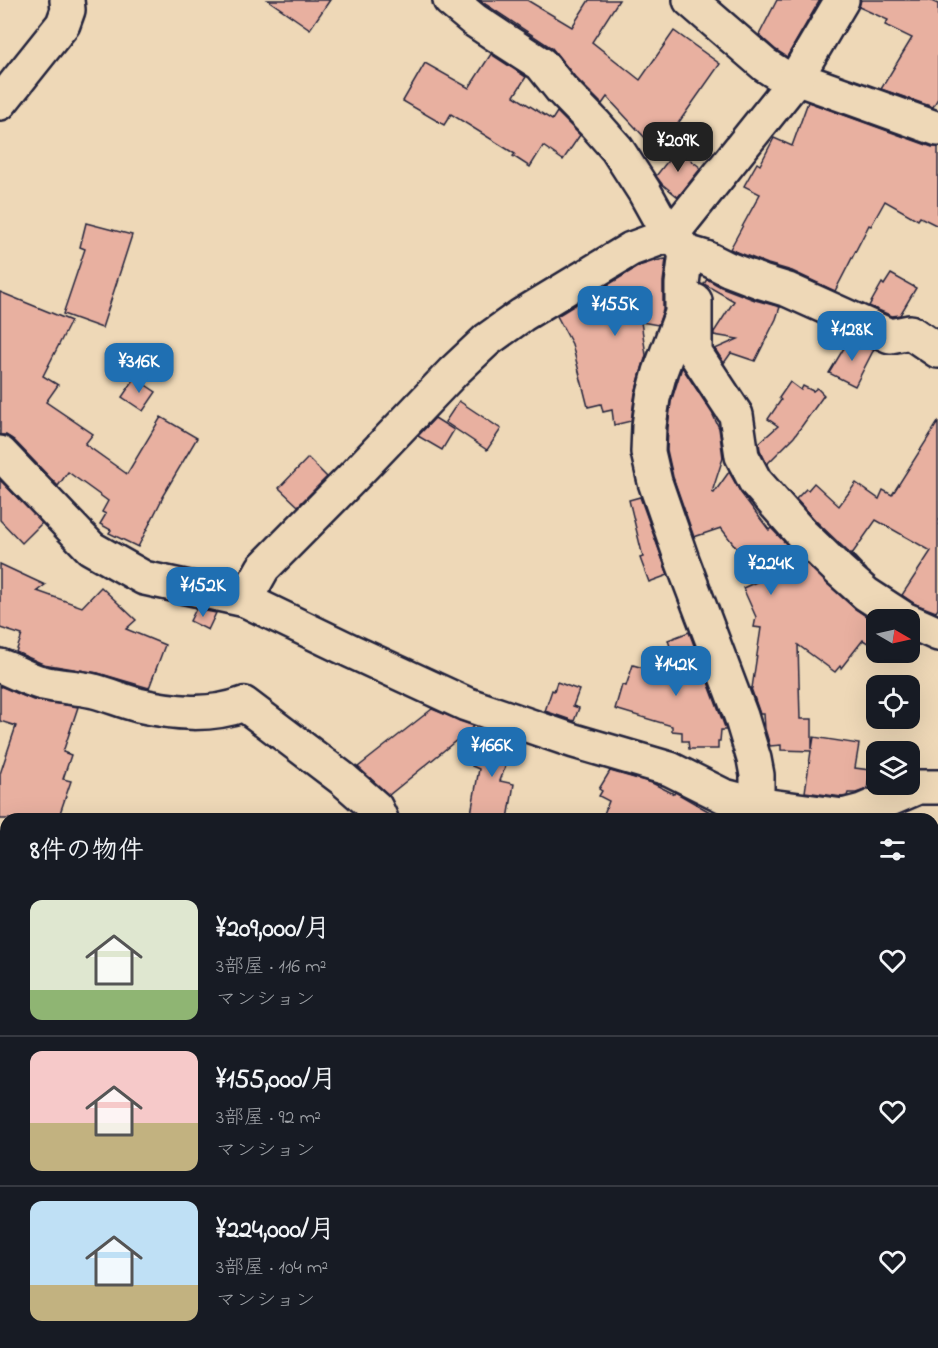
<!DOCTYPE html>
<html lang="ja">
<head>
<meta charset="utf-8">
<style>
  :root { --surface:#171b24; --page:#20242c; --text:#f1f3f6; --muted:#9ea1a6; --line:#363941; --accent:#1f6fb2 }
  body { margin:0; font-family:"Indie Flower","Klee One",sans-serif; background:var(--page); color:var(--text); height:100vh; display:flex; flex-direction:column; font-size:22px; white-space:nowrap }
  * { box-sizing:border-box; margin:0 }
  p { font-size:20px; color:var(--muted) }
  .icon { flex:none; width:33px; height:33px; fill:none; stroke:currentColor; stroke-width:2; stroke-linecap:round; stroke-linejoin:round }
  .map { position:relative; flex:1; overflow:hidden }
  .panel { position:absolute; left:0px; top:813px; width:939px; height:536px; display:flex; flex-direction:column; background:var(--surface); border-radius:18px 18px 0 0; box-shadow:0 6px 24px #0002 }
  .panel>* { flex:none }
  .needle { width:39px; rotate:99deg }
  .controls { position:absolute; left:866px; top:609px; display:grid; gap:12px }
  .controls a { display:grid; place-items:center; width:54px; height:54px; border-radius:12px; background:var(--surface); box-shadow:0 6px 24px #0002; font-size:30px }
  .price { position:absolute; translate:-50% -51px; padding:0 14px; border-radius:12px; background:var(--accent); color:#fff; font-size:20px; line-height:39px; filter:drop-shadow(0 2px 3px #0008) }
  .price::after { content:''; position:absolute; left:50%; top:36px; width:18px; height:14px; margin-left:-9px; background:inherit; clip-path:polygon(0 0,100% 0,50% 100%) }
  .price.on { background:#222; color:#fff }
  ul { padding:0; list-style:none }
  li { display:flex; align-items:center; gap:18px; height:150px; padding:0 30px }
  li+li { border-top:2px solid var(--line) }
  li span { display:grid; place-items:center; flex:none; width:168px; height:120px; border-radius:12px; color:#555 }
  li>.icon { margin-inline-start:auto }
  span .icon { width:72px; height:72px; fill:#fffc; stroke-width:1 }
  li b { font-size:26px }
  h2 { display:flex; justify-content:space-between; align-items:center; height:72px; padding:0 30px; font-size:26px }
  .map>svg:first-child { display:block }
  .building { fill:#e8b0a0; stroke:#22223b; stroke-width:1.5 }
  .lines { fill:none; stroke-linecap:round; stroke-linejoin:round }
  .minor-casing { stroke:#22223b; stroke-width:38 }
  .minor { stroke:#eed8b7; stroke-width:33 }
</style>
</head>
<body>
<div class="map">
<svg width="938" height="1348" viewBox="0 0 938 1348">
  <rect width="100%" height="100%" fill="#eed8b7"/>
  <filter id="ink" filterUnits="userSpaceOnUse"><feTurbulence type="fractalNoise" baseFrequency=".0167" numOctaves="2"/><feDisplacementMap in="SourceGraphic" scale="12" xChannelSelector="R" yChannelSelector="G"/><feConvolveMatrix kernelMatrix="1 2 1 2 8 2 1 2 1" color-interpolation-filters="sRGB"/></filter>
  <g filter="url(#ink)">
    <!-- building -->
    <g class="building">
      <polygon points="268,0 330,0 310,29"/>
      <polygon points="479,0 527,0 572,27 589,0 619,0 592,42 640,80 674,31 720,64 672,132 679,139 661,155 607,97 602,104 575,77 552,48"/>
      <polygon points="777,0 820,0 787,57 776,50 759,35"/>
      <polygon points="861,0 929,0 938,4 938,98 933,107 881,89 912,38 885,25 888,20 859,7"/>
      <polygon points="491,54 526,77 514,96 552,120 557,112 580,135 563,160 543,146 530,167 513,156 515,154 451,114 444,125 403,101 425,63 469,88"/>
      <polygon points="808,102 932,147 938,147 938,226 920,217 918,220 885,201 871,226 869,225 835,291 792,271 768,264 730,249 760,194 744,186 757,163 760,165 774,138 792,146"/>
      <polygon points="677,149 701,168 678,197 662,184 656,176"/>
      <polygon points="86,223 132,235 102,328 63,314 85,249 80,247"/>
      <polygon points="666,259 663,282 663,310 658,325 641,322 646,355 635,393 631,421 614,425 612,410 603,412 601,404 588,407 572,344 557,316 639,266 654,261"/>
      <polygon points="891,274 916,288 900,315 892,316 869,306 882,283 884,285"/>
      <polygon points="707,279 721,287 755,300 780,307 776,319 755,361 731,353 724,363 715,349 738,339 714,335 714,332 734,301 704,284"/>
      <polygon points="0,292 71,321 43,376 58,385 46,402 93,434 85,444 127,474 161,417 197,438 162,497 163,497 138,547 109,533 111,530 100,524 106,514 102,512 108,501 68,472 58,486 14,440 6,435 0,435"/>
      <polygon points="850,338 874,349 855,386 829,373"/>
      <polygon points="682,367 712,413 719,428 723,458 712,492 714,493 729,472 741,493 769,530 771,528 789,547 854,608 876,623 876,648 863,640 841,668 840,666 835,672 798,645 800,719 812,719 812,749 814,737 859,744 855,768 870,770 867,789 856,793 848,793 847,796 842,797 805,792 811,751 781,750 781,745 770,746 765,729 764,714 760,714 751,688 752,688 761,628 754,627 756,617 743,588 761,580 721,528 694,537 673,477 667,450 668,428 671,402"/>
      <polygon points="135,378 156,392 143,411 122,397"/>
      <polygon points="790,382 801,390 803,386 813,391 817,388 824,395 794,437 767,464 760,450 759,443 778,426 768,419 781,400 779,398"/>
      <polygon points="459,401 501,429 487,450 445,422"/>
      <polygon points="435,418 454,430 442,450 418,436"/>
      <polygon points="938,422 938,609 936,612 915,604 902,595 931,551 876,520 852,554 867,570 816,521 796,499 806,489 808,490 814,483 839,506 856,483 879,499 883,490 892,495"/>
      <polygon points="308,458 327,477 298,506 279,488"/>
      <polygon points="0,480 42,523 22,543 0,520"/>
      <polygon points="640,497 668,575 649,582 640,558 643,557 629,500"/>
      <polygon points="0,564 45,585 37,591 82,607 101,587 136,620 126,629 165,645 149,688 98,673 43,664 16,652 22,635 0,628"/>
      <polygon points="196,609 216,613 208,630 190,621"/>
      <polygon points="689,632 726,730 721,730 720,741 718,741 718,749 689,749 688,741 682,741 682,732 672,731 672,726 615,709 622,685 626,686 633,665 677,678 669,657 673,656 668,640"/>
      <polygon points="557,682 579,690 573,706 579,708 574,721 545,711 552,690 554,691"/>
      <polygon points="0,686 33,700 78,707 63,752 71,755 63,779 71,781 58,819 0,819 0,774 16,726 0,721"/>
      <polygon points="432,709 474,726 389,795 358,767"/>
      <polygon points="485,730 515,740 500,781 514,784 508,819 470,819 479,769 472,766"/>
      <polygon points="610,771 652,783 674,794 675,792 722,819 661,819 652,814 649,819 602,819 609,801 599,796 602,791 599,789"/>
    </g>
    <g class="lines">
      <!-- minor casing -->
      <g class="minor-casing">
        <g id="minor">
          <polyline points="450,0 474,20 501,38 541,64 561,89 595,124 617,149 644,191 659,218 686,252 706,258 728,269 762,282 788,290 890,336 910,332 938,351"/>
          <polyline points="690,0 765,65 793,83"/>
          <polyline points="796,78 938,129"/>
          <polyline points="0,103 63,24 68,10 67,0"/>
          <polyline points="686,252 682,284 682,313 660,372 653,398 649,426 648,452 655,482 682,560 741,716 754,759 757,775 757,789 753,819"/>
          <polyline points="695,301 695,353 736,415 742,456 755,481 802,534 839,570 866,594 906,620"/>
          <polyline points="0,453 91,548 144,578 245,600 351,651 466,704 574,741 670,769 724,796 755,804 843,816 862,811 918,787 938,787"/>
          <polyline points="245,600 263,568 351,479 453,372 487,340 522,315 631,249 672,234 793,83 842,0"/>
          <polyline points="909,621 938,634"/>
          <path d="M0,666C15,671 28,680 43,683C60,687 77,687 94,691C109,695 123,701 138,705C173,713 210,717 244,704L343,779L376,808L381,819"/>
          <polyline points="0,921 6,917"/>
          <polyline points="933,1036 938,1040"/>
          <polyline points="0,1040 6,1069"/>
          <polyline points="933,1115 938,1111"/>
          <polyline points="933,1285 938,1275"/>
          <polyline points="59,1342 60,1348"/>
          <polyline points="601,1348 608,1342"/>
          <polyline points="906,1348 908,1342"/>
        </g>
      </g>
      <!-- minor -->
      <use href="#minor" class="minor"/>
    </g>
  </g>
</svg>
<div class="controls">
<a><svg class="needle" viewBox="-14 -14 28 28"><path d="M0-13l5 13h-10z" fill="#e53935"/><path d="M0 13l5-13h-10z" fill="#9ea1a6"/></svg></a>
<a><svg class="icon" aria-label="locate" viewBox="0 0 24 24"><circle cx="12" cy="12" r="6"/><path d="M12 2v4M12 18v4M2 12h4M18 12h4"/></svg></a>
<a><svg class="icon" aria-label="layers" viewBox="0 0 24 24"><path d="M12 4l9 5-9 5-9-5zM3 14l9 5 9-5"/></svg></a>
</div>
<b class="price on" style="left:678px;top:173px">¥209K</b>
<b class="price" style="left:615px;top:337px">¥155K</b>
<b class="price" style="left:852px;top:362px">¥128K</b>
<b class="price" style="left:139px;top:394px">¥316K</b>
<b class="price" style="left:771px;top:596px">¥224K</b>
<b class="price" style="left:203px;top:618px">¥152K</b>
<b class="price" style="left:676px;top:697px">¥142K</b>
<b class="price" style="left:492px;top:778px">¥166K</b>
<section class="panel">
<h2>8件の物件<svg class="icon" aria-label="filters" viewBox="0 0 24 24"><path d="M4 7h16M4 17h16"/><circle cx="9" cy="7" r="2"/><circle cx="15" cy="17" r="2"/></svg></h2>
<ul>
<li><span style="background:linear-gradient(#dfe7d0 75%,#8fb573 0)"><svg class="icon" aria-label="home" viewBox="0 0 24 24"><path d="M3 11l9-7 9 7M6 9v11h12V9"/></svg></span><div><b>¥209,000/月</b><p>3部屋 · 116 m²</p><p>マンション</p></div><svg class="icon" aria-label="heart" viewBox="0 0 24 24"><path d="M12 20l-8-8c-3-5 5-10 8-4 3-6 11-1 8 4z"/></svg></li>
<li><span style="background:linear-gradient(#f6c9c9 60%,#c2b280 0)"><svg class="icon" aria-label="home" viewBox="0 0 24 24"><path d="M3 11l9-7 9 7M6 9v11h12V9"/></svg></span><div><b>¥155,000/月</b><p>3部屋 · 92 m²</p><p>マンション</p></div><svg class="icon" aria-label="heart" viewBox="0 0 24 24"><path d="M12 20l-8-8c-3-5 5-10 8-4 3-6 11-1 8 4z"/></svg></li>
<li><span style="background:linear-gradient(#bfe0f5 70%,#c2b280 0)"><svg class="icon" aria-label="home" viewBox="0 0 24 24"><path d="M3 11l9-7 9 7M6 9v11h12V9"/></svg></span><div><b>¥224,000/月</b><p>3部屋 · 104 m²</p><p>マンション</p></div><svg class="icon" aria-label="heart" viewBox="0 0 24 24"><path d="M12 20l-8-8c-3-5 5-10 8-4 3-6 11-1 8 4z"/></svg></li>
</ul>
</section>
</div>
</body>
</html>
